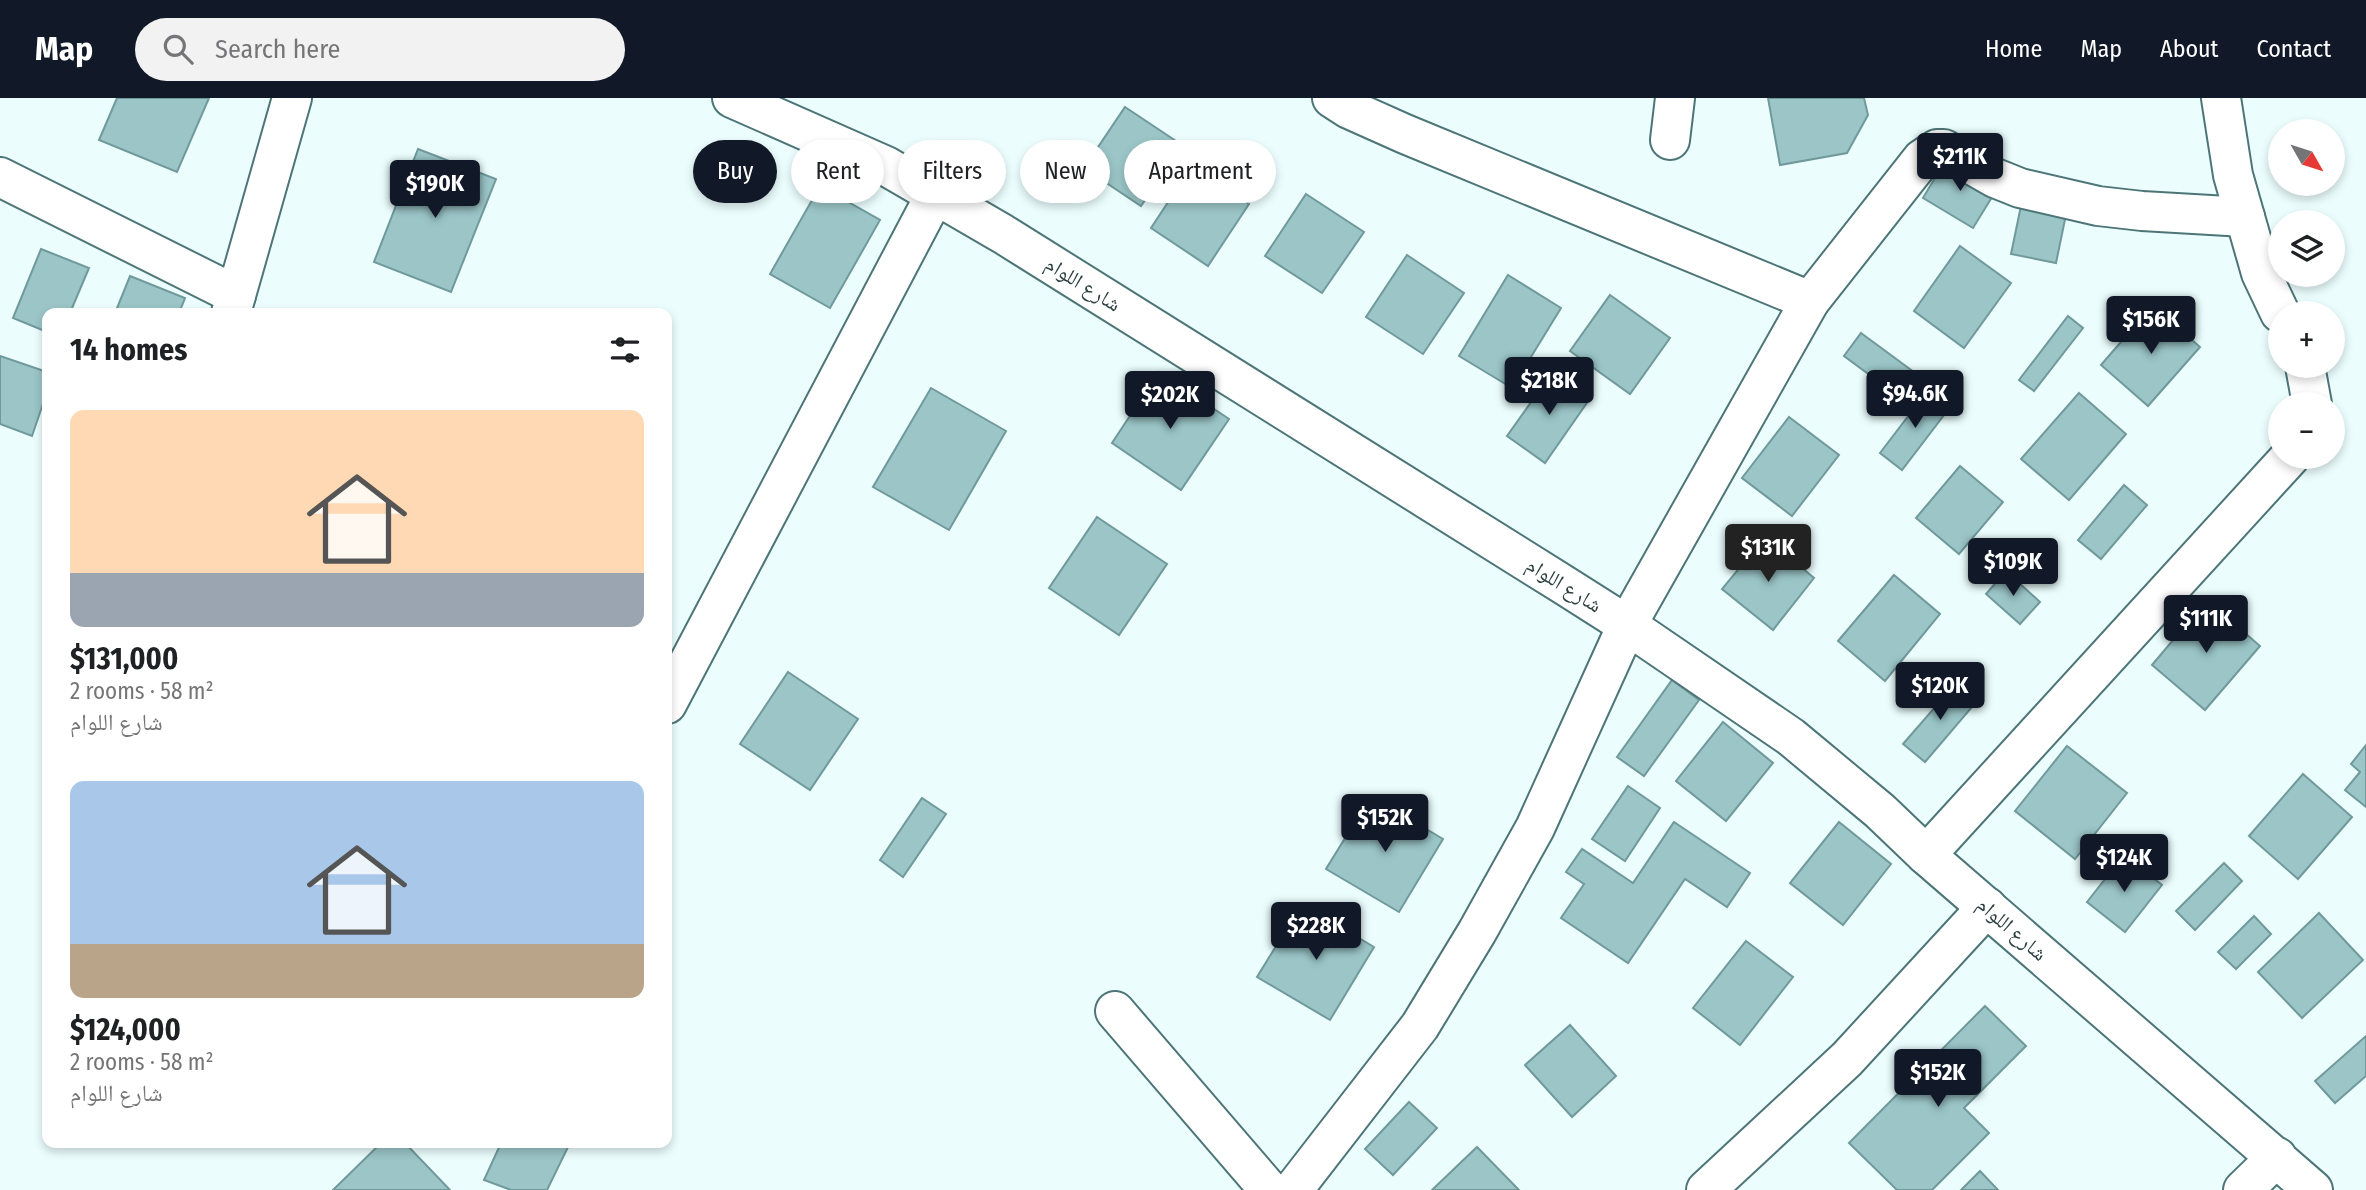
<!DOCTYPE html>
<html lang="en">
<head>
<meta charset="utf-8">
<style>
  :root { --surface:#fff; --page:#f2f2f2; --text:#202124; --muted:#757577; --accent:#111827 }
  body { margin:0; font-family:"Fira Sans Condensed","Noto Naskh Arabic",sans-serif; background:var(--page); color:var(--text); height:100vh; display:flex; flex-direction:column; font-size:26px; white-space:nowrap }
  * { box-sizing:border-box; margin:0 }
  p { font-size:23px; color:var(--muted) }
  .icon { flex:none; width:38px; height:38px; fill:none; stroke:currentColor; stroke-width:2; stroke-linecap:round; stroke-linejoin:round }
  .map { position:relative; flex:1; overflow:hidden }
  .details { position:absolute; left:42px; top:210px; width:630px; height:840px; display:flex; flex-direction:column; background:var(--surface); border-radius:14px; box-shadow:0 4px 10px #0003 }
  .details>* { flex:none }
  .hud { position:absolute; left:693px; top:42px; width:665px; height:63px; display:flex; gap:14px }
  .needle { width:46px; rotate:129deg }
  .tools { position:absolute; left:2268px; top:21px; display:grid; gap:14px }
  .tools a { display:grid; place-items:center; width:77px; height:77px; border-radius:50%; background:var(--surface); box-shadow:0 4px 10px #0003; font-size:35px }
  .price { position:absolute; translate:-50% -60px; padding:0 16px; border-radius:7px; background:var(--accent); color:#fff; font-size:23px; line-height:46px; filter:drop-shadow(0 2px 4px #0008) }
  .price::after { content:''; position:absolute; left:50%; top:42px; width:21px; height:16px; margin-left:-10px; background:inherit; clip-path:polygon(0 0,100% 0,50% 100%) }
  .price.selected { background:#222; color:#fff }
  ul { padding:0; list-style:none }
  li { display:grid; align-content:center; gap:14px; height:371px; padding:0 28px }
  li span { display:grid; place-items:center; height:217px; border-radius:14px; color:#555 }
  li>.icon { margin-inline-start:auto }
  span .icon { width:126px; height:126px; fill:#fffc; stroke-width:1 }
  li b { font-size:30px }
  h2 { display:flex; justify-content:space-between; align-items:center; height:84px; padding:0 28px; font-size:30px }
  .chip { padding:0 24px; border-radius:32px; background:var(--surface); box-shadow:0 4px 10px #0003; font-size:24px; line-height:63px }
  .chip.selected { background:var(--accent); color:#fff }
  header { display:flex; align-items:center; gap:42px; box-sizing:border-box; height:98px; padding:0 35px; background:var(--accent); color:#fff }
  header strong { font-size:33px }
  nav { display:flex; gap:38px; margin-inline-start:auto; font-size:24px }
  .search { width:490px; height:63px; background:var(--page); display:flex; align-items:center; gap:18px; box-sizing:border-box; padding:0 24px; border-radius:38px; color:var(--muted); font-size:26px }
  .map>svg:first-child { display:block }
  .building { fill:#9bc5c7; stroke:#70999b; stroke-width:2 }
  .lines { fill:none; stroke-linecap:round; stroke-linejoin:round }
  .street-casing { stroke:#4d7578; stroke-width:42 }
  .street { stroke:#fff; stroke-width:38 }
  .labels { text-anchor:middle; stroke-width:5; stroke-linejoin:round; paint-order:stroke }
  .street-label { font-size:21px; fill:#2e4041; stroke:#fff }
</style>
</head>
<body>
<header>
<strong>Map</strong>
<div class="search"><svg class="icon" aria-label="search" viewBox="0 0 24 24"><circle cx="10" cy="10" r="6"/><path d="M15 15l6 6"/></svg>Search here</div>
<nav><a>Home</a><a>Map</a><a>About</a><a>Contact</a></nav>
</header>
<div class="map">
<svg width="2366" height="1092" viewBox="0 0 2366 1092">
  <rect width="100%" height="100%" fill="#ebfdfd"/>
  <!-- building -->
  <g class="building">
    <polygon points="117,0 209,0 177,74 99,42"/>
    <polygon points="1768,0 1864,0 1868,17 1847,55 1780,67"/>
    <polygon points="1125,9 1182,47 1141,108 1084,70"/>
    <polygon points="418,51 496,81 451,194 374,164"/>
    <polygon points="1947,60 1997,91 1973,130 1923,100"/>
    <polygon points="1192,68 1249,106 1208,168 1151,130"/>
    <polygon points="820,88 880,122 830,210 770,176"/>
    <polygon points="1306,96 1364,134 1322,195 1265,158"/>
    <polygon points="2023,98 2068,107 2056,165 2011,156"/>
    <polygon points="1960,148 2011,185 1964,250 1914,213"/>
    <polygon points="41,151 89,170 70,215 47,215 47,234 13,220"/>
    <polygon points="1407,157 1464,195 1423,256 1366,219"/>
    <polygon points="1508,177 1561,210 1512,290 1459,258"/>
    <polygon points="130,178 185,200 179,215 115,215"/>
    <polygon points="1610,197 1670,240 1630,296 1570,253"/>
    <polygon points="2153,207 2200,249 2148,308 2101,267"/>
    <polygon points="2068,218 2083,230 2034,293 2019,282"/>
    <polygon points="1861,235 1926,283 1909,306 1844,258"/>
    <polygon points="0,258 47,274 47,294 32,338 0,326"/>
    <polygon points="1553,273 1591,299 1545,365 1507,338"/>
    <polygon points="1159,274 1229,321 1181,392 1112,345"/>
    <polygon points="931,290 1006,333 949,432 873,389"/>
    <polygon points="1929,291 1951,308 1902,372 1880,355"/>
    <polygon points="2079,295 2126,336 2069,402 2021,361"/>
    <polygon points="1789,319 1839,357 1792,418 1742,380"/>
    <polygon points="1960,368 2003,404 1959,456 1916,420"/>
    <polygon points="2124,387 2147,407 2101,461 2078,442"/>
    <polygon points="1097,419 1167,466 1119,537 1049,490"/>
    <polygon points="1765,439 1814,480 1773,532 1722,491"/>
    <polygon points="2006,473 2040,504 2020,526 1986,496"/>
    <polygon points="1894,477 1940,516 1885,583 1838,543"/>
    <polygon points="2207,502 2260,548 2205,612 2152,567"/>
    <polygon points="788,574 858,621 810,692 740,646"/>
    <polygon points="1672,582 1699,602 1644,678 1617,659"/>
    <polygon points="1956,585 1978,602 1925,664 1903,646"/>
    <polygon points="1723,624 1773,665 1726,723 1676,683"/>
    <polygon points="2366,647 2366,709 2345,692 2360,674 2351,666"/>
    <polygon points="2067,648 2127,695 2075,761 2015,713"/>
    <polygon points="2303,676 2352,719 2298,781 2249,738"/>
    <polygon points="1628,688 1660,710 1625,763 1592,741"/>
    <polygon points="1371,698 1443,741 1399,814 1326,771"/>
    <polygon points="922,700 946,716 903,779 880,762"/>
    <polygon points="1674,724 1750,775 1727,809 1685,781 1628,865 1561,820 1584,786 1566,774 1582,751 1633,785"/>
    <polygon points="1839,724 1891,766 1843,827 1790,785"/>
    <polygon points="2124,757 2162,787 2125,834 2087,804"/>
    <polygon points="2224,765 2242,783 2195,832 2176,813"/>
    <polygon points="1302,806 1374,849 1330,922 1257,879"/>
    <polygon points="2319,815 2363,862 2302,920 2258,874"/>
    <polygon points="2254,818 2271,836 2236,871 2218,854"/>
    <polygon points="1746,843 1793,879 1740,947 1693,910"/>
    <polygon points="1985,908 2026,948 1964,1010 1989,1035 1932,1092 1897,1092 1849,1045"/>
    <polygon points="1570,927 1616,978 1572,1019 1525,967"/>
    <polygon points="2366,938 2366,978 2335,1005 2315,983"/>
    <polygon points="1409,1004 1437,1030 1393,1077 1365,1051"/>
    <polygon points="381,1045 405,1045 450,1092 333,1092"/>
    <polygon points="501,1045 570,1045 547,1092 511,1092 484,1082"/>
    <polygon points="1477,1049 1519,1092 1432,1092"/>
    <polygon points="1980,1073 1998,1092 1961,1092"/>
  </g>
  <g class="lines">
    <!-- street casing -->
    <g class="street-casing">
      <g id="street">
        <polyline points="732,0 886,68 1003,136 1564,487 1627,527 1791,639 1880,713 1926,757 2313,1092"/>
        <polyline points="1332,0 1349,11 1405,36 1810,203"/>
        <polyline points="2221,0 2233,77 2261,175 2280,215"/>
        <polyline points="1670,42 1675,0"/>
        <polyline points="0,79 236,197"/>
        <polyline points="231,215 292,0"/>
        <polyline points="2305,268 2312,306"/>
        <polyline points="667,606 935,97"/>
        <polyline points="1926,757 2290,359"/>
        <polyline points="1115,913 1269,1092"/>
        <polyline points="1293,1092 1420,928 1477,834 1535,730 1627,527 1810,203 1922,61 1937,51 1944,51 1995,80 2020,90 2098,108 2142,113 2245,119"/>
        <polyline points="1706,1092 1847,961 1987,809"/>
        <polyline points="2243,1092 2277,1059"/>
      </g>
    </g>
    <!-- street -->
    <use href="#street" class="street"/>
  </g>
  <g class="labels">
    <!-- street labels -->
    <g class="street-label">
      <text transform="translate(1083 186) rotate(32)" y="7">شارع اللوام</text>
      <text transform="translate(1564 487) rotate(32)" y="7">شارع اللوام</text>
      <text transform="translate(2012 831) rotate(41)" y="7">شارع اللوام</text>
    </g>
  </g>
</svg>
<div class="tools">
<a><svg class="needle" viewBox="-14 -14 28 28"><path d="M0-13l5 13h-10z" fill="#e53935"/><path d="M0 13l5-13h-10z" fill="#757577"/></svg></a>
<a><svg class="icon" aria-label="layers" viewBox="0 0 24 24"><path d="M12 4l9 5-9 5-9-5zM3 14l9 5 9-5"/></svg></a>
<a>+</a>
<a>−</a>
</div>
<b class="price" style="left:1960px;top:95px">$211K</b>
<b class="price" style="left:435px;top:122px">$190K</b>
<b class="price" style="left:2151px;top:258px">$156K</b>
<b class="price" style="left:1549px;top:319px">$218K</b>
<b class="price" style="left:1915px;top:332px">$94.6K</b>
<b class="price" style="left:1170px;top:333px">$202K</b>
<b class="price selected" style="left:1768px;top:486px">$131K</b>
<b class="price" style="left:2013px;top:500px">$109K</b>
<b class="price" style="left:2206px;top:557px">$111K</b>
<b class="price" style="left:1940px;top:624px">$120K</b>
<b class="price" style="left:1385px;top:756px">$152K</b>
<b class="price" style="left:2124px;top:796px">$124K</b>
<b class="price" style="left:1316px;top:864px">$228K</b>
<b class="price" style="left:1938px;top:1011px">$152K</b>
<div class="hud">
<a class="chip selected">Buy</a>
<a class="chip">Rent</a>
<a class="chip">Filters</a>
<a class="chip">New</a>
<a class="chip">Apartment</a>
</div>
<section class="details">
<h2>14 homes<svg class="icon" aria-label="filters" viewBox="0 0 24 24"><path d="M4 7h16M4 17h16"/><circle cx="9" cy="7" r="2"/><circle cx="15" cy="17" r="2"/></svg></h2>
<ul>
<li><span style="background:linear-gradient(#ffd9b3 75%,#9aa5b1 0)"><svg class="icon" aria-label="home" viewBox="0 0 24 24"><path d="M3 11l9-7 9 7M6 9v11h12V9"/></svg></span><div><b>$131,000</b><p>2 rooms · 58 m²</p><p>شارع اللوام</p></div></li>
<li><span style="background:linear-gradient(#a9c7e8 75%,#b9a48a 0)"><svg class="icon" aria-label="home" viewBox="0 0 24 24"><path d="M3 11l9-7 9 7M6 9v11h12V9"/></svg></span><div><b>$124,000</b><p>2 rooms · 58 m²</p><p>شارع اللوام</p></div></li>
</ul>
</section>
</div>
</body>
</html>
